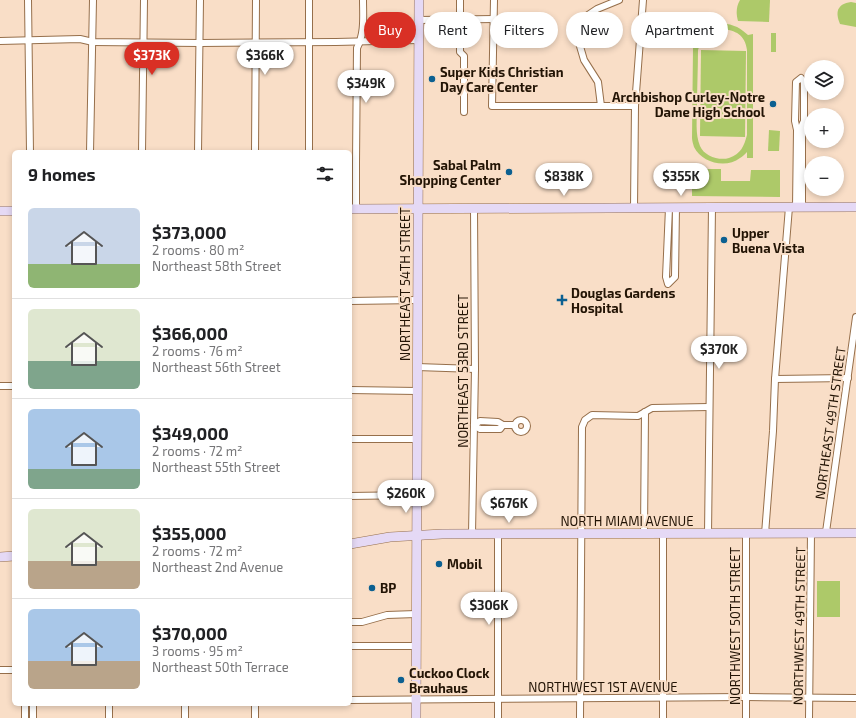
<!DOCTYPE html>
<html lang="en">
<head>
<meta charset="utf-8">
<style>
  :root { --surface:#fff; --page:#f6f6f6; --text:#202124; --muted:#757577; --line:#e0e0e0; --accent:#d93025 }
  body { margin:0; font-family:"Exo 2",sans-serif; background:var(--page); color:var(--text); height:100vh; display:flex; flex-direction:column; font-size:15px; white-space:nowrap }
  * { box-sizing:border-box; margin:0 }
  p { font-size:13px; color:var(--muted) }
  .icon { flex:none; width:22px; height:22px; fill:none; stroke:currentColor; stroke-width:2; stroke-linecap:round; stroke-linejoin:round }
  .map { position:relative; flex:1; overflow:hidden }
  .panel { position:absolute; left:12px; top:150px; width:340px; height:556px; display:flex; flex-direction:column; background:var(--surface); border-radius:6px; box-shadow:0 2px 6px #0003 }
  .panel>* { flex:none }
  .hud { position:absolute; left:364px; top:12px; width:380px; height:36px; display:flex; gap:8px }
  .buttons { position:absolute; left:804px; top:60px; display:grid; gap:8px }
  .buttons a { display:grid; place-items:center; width:40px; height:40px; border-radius:50%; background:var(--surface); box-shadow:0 2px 6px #0003; font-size:20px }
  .price { position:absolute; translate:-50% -34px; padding:0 9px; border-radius:14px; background:#fff; color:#222; font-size:13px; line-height:26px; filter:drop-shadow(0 1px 2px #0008) }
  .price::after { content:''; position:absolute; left:50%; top:24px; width:12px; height:9px; margin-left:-6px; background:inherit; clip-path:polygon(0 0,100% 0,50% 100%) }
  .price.on { background:var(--accent); color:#fff }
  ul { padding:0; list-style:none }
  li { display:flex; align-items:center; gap:12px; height:100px; padding:0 16px }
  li+li { border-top:1px solid var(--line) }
  li span { display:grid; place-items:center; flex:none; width:112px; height:80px; border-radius:6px; color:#555 }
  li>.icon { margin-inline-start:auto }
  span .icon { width:48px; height:48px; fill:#fffc; stroke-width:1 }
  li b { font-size:17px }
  h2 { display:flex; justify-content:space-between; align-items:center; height:48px; padding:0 16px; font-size:17px }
  .pill { padding:0 14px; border-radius:18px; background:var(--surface); box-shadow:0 2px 6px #0003; font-size:14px; line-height:36px }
  .pill.on { background:var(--accent); color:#fff }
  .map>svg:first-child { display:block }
  .green { fill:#adc969; fill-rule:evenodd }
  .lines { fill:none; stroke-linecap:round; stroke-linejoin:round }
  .minor-casing { stroke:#966f4b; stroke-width:8 }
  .secondary-casing { stroke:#966f4b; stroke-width:10 }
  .minor { stroke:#fff; stroke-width:6 }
  .secondary { stroke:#e5d9f5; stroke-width:9 }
  .poi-dot { fill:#0c6091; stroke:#f9dec7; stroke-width:1.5 }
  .labels { text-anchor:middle; stroke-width:4; stroke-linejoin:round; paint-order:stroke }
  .poi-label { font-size:13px; font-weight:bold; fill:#231405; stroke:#f9dec7; text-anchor:start }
  .street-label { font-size:13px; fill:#231405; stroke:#f9dec7 }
</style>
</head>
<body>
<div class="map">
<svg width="856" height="718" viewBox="0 0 856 718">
  <rect width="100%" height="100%" fill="#f9dec7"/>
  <!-- green -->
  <g class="green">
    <path d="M740,0H770L769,22L738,21C736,13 736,7 740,0Z"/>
    <path d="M851,2L856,3V27L840,24C835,12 837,4 851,2Z"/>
    <path d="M717,23C731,24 737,25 748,35L753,34V158H747V152C745,154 742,157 740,158C726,169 702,163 694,147C693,144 692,140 692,138L693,48L698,35L706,28ZM721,29C736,30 745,35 747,50V135C744,146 741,154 729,158C719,161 704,156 700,146C695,134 697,119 697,106C697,87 698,69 698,50C702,37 707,31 721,29Z"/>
    <rect x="771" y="33" width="5" height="19"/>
    <polygon points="701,50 746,51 745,137 700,136"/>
    <polygon points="769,130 780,131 779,151 768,151"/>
    <polygon points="692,169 721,169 721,181 750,181 751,170 780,170 780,197 692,196"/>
    <rect x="817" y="581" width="23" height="36"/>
  </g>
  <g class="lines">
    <!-- minor casing -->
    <g class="minor-casing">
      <g id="minor">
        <polyline points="28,0 30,152"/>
        <polyline points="460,0 460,52 464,56 464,112"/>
        <polyline points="494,0 492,106 635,106"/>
        <polyline points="419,20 494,19"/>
        <polyline points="0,41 80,39 93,42 200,43 336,42 418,40"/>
        <polyline points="601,106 598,82 584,60 577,36 582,19 597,9 619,0"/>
        <polyline points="90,152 93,0"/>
        <polyline points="142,152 144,0"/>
        <polyline points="198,152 200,0"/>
        <polyline points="255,152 256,0"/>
        <polyline points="309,152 309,0"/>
        <polyline points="796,207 797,130 795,121 796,82 801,78 804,82 804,121 802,125 802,207"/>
        <path d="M356,208V162L357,48C365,33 363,16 363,0"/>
        <polyline points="634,208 635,106 643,0"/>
        <polyline points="669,208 666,277 668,284 675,277 676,207"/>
        <polyline points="350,301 418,300"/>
        <polyline points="417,367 475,369"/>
        <polyline points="775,379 848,378"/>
        <polyline points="0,386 14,386"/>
        <polyline points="350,390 417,391"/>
        <circle cx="521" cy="426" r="6"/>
        <polyline points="503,425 498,422 480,421 474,425 480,429 500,429 503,425 515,425"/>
        <polyline points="350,439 417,439"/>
        <polyline points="350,496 416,495"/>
        <polyline points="826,532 856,317"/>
        <polyline points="472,534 475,369 474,208"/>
        <polyline points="498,534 498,718"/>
        <polyline points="644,534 645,412"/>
        <polyline points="708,534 712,207"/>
        <polyline points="746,534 746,718"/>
        <polyline points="765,534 773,431 775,379 789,207"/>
        <polyline points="350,622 362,622 387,615 416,614"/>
        <polyline points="350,646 416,646"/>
        <polyline points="0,670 14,670"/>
        <polyline points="350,700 746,697 856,698"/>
        <polyline points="33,704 33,718"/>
        <polyline points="109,704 109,718"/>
        <polyline points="255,704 255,718"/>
        <polyline points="25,718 25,704"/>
        <polyline points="185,718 185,704"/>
        <polyline points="580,718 582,427 585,420 592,415 638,416 652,408 709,407"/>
        <polyline points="663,718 663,534"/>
        <polyline points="809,718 811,533"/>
      </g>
    </g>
    <!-- secondary casing -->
    <g class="secondary-casing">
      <g id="secondary">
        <polyline points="350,209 856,207"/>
        <polyline points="0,211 14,211"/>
        <polyline points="350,544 390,537 442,534 856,533"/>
        <polyline points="0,557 14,556"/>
        <polyline points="416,718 419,0"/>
      </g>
    </g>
    <!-- minor -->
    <use href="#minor" class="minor"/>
    <!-- secondary -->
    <use href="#secondary" class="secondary"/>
  </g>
  <!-- markers -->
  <g class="poi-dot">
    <circle cx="432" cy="79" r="4"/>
    <circle cx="773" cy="104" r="4"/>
    <circle cx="509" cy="172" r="4"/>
    <circle cx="724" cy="240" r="4"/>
    <path d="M560 294h4v4h4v4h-4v4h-4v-4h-4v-4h4z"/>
    <circle cx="439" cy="564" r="4"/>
    <circle cx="372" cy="588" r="4"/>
    <circle cx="401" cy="680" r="4"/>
  </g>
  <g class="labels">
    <!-- poi labels -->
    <g class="poi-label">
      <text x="440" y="77">Super Kids Christian<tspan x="440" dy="15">Day Care Center</tspan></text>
      <text x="765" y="102" text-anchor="end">Archbishop Curley-Notre<tspan x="765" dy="15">Dame High School</tspan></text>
      <text x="501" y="170" text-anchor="end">Sabal Palm<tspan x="501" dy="15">Shopping Center</tspan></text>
      <text x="732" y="238">Upper<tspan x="732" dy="15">Buena Vista</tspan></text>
      <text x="571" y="298">Douglas Gardens<tspan x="571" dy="15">Hospital</tspan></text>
      <text x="447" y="569">Mobil</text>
      <text x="380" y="593">BP</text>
      <text x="409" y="678">Cuckoo Clock<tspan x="409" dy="15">Brauhaus</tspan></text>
    </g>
    <!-- street labels -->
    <g class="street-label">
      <text transform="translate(405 284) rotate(-90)" y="5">NORTHEAST 54TH STREET</text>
      <text transform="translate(463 371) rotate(-90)" y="5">NORTHEAST 53RD STREET</text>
      <text transform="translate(830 423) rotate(-82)" y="5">NORTHEAST 49TH STREET</text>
      <text x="627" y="526">NORTH MIAMI AVENUE</text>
      <text transform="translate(735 626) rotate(-90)" y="5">NORTHWEST 50TH STREET</text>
      <text transform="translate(799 626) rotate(-89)" y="5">NORTHWEST 49TH STREET</text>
      <text x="603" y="692">NORTHWEST 1ST AVENUE</text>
    </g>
  </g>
</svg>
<div class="buttons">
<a><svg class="icon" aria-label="layers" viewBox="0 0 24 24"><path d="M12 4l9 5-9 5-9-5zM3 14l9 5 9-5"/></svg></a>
<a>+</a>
<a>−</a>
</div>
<b class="price on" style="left:152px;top:76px">$373K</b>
<b class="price" style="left:265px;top:76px">$366K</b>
<b class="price" style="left:366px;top:104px">$349K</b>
<b class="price" style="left:564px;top:197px">$838K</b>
<b class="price" style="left:681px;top:197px">$355K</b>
<b class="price" style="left:719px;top:370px">$370K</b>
<b class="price" style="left:406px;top:514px">$260K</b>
<b class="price" style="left:509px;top:524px">$676K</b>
<b class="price" style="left:489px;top:626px">$306K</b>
<div class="hud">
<a class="pill on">Buy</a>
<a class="pill">Rent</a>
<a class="pill">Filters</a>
<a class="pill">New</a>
<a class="pill">Apartment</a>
</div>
<section class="panel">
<h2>9 homes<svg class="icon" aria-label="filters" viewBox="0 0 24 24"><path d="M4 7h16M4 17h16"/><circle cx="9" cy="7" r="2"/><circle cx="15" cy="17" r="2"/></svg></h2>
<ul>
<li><span style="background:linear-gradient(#c9d6e8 70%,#8fb573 0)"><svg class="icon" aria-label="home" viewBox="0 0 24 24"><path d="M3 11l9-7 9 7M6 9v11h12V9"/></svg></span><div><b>$373,000</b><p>2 rooms · 80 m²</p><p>Northeast 58th Street</p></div></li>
<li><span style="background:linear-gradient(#dfe7d0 65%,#7fa58c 0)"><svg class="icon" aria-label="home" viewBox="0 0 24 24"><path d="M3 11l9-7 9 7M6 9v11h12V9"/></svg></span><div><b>$366,000</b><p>2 rooms · 76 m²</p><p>Northeast 56th Street</p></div></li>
<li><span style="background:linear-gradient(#a9c7e8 75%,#7fa58c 0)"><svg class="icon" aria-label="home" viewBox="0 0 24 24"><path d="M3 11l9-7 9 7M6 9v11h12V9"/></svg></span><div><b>$349,000</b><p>2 rooms · 72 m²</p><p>Northeast 55th Street</p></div></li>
<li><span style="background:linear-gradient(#dfe7d0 65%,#b9a48a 0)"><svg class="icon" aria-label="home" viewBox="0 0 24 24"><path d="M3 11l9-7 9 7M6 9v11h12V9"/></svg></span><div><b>$355,000</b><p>2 rooms · 72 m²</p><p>Northeast 2nd Avenue</p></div></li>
<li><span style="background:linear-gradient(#a9c7e8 65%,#b9a48a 0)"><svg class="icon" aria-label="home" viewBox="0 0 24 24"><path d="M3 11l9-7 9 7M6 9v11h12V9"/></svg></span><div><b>$370,000</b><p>3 rooms · 95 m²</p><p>Northeast 50th Terrace</p></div></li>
</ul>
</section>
</div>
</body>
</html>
